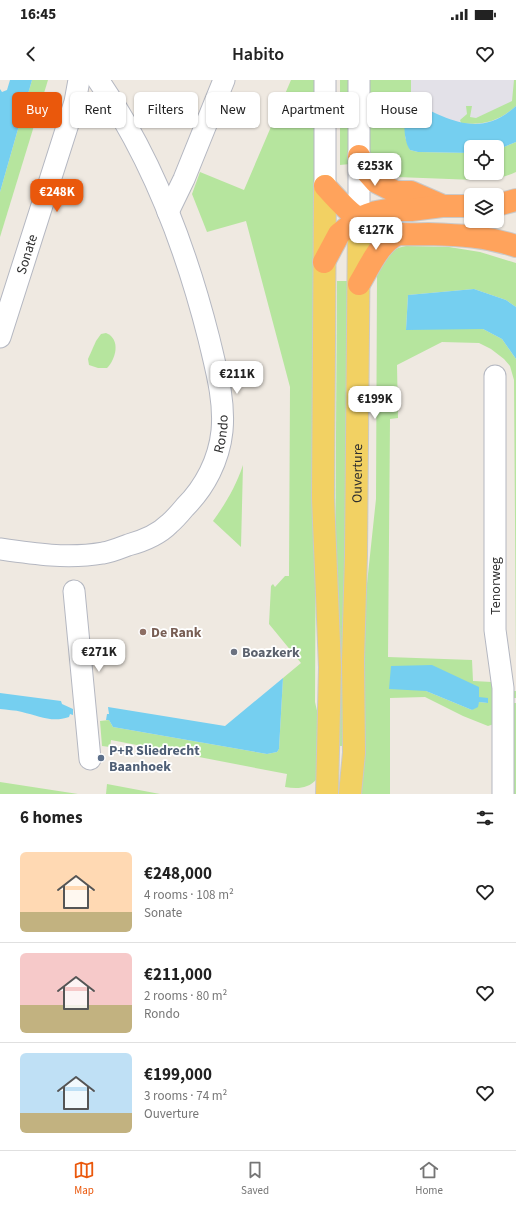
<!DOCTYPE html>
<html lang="en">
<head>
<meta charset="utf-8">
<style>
  :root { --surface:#fff; --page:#f6f6f6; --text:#222; --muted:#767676; --line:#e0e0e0; --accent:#ea580c }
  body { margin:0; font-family:"Source Sans 3",sans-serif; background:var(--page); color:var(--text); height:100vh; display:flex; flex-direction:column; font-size:15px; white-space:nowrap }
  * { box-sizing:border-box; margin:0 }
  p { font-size:13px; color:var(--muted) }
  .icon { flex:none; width:22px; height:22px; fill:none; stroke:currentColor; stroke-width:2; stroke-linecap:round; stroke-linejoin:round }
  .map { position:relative; height:714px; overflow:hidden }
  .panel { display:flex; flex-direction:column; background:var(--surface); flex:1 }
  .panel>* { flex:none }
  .guide { position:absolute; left:12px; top:12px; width:492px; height:36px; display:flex; gap:8px }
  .buttons { position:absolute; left:464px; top:60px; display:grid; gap:8px }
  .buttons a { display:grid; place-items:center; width:40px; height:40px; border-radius:6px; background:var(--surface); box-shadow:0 1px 3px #0004; font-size:20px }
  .price { position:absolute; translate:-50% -34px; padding:0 9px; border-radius:8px; background:#fff; color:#222; font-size:13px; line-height:26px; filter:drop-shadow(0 1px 2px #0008) }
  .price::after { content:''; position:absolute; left:50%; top:24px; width:12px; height:9px; margin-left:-6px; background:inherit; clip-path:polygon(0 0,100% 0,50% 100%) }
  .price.active { background:var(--accent); color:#fff }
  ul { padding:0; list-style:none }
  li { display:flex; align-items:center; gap:12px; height:100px; padding:0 20px }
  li+li { border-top:1px solid var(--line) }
  li span { display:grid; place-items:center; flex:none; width:112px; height:80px; border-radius:6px; color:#555 }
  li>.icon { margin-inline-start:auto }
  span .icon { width:48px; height:48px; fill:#fffc; stroke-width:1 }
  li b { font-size:17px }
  h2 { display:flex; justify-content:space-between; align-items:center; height:48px; padding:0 20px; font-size:17px }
  .pill { padding:0 14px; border-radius:6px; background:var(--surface); box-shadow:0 1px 3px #0004; font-size:14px; line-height:36px }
  .pill.active { background:var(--accent); color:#fff }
  .status { display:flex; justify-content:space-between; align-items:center; height:28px; padding:0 20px; background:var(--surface); direction:ltr }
  .status svg { height:11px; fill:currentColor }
  header { display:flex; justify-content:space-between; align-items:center; height:52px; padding:0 20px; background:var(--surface); font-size:18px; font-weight:600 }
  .tabs { display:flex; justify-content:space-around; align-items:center; height:56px; border-top:1px solid var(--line); background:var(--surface); font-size:11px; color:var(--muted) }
  .tabs a { display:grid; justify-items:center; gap:2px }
  .tabs .active { color:var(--accent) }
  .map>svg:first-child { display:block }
  .industrial { fill:#e3e1e8 }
  .green { fill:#b6e59e; fill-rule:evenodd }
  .water { fill:#75cff0 }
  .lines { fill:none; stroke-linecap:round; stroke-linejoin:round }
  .minor-casing { stroke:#b4b7c1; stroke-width:23 }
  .major-casing { stroke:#c9c9c9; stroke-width:24 }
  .highway-casing { stroke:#c9c9c9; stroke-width:24 }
  .minor { stroke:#fff; stroke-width:21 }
  .major { stroke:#f2d163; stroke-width:22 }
  .highway { stroke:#ffa35c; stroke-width:22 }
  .education-dot { fill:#8d6e63; stroke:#fff; stroke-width:1.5 }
  .worship-dot { fill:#6b7280; stroke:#fff; stroke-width:1.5 }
  .service-dot { fill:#5c6f8a; stroke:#fff; stroke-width:1.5 }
  .labels { text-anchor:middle; stroke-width:3.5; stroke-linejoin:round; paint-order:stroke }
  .street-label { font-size:14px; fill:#2e2e2e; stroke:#fff }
  .education-label { font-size:14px; font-weight:bold; fill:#785e54; stroke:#fff; text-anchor:start }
  .worship-label { font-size:14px; font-weight:bold; fill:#5b616d; stroke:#fff; text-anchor:start }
  .service-label { font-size:14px; font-weight:bold; fill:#4e5e75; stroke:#fff; text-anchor:start }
</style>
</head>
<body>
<div class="status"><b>16:45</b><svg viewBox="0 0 49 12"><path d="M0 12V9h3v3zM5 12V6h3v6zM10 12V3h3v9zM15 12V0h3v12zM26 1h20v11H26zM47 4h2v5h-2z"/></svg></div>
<header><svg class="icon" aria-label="back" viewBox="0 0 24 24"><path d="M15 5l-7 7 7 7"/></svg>Habito<svg class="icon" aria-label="heart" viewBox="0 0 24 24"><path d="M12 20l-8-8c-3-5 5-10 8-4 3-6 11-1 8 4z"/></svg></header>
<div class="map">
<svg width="516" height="714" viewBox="0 0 516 714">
  <rect width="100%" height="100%" fill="#efe9e1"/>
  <!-- industrial -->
  <polygon class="industrial" points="372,0 516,0 516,42 373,60"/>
  <!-- green -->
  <g class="green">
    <polygon points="32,0 48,0 0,157 0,112"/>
    <path d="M291,0H318L315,622L321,648L317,699C308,709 297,709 285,707L287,694L111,660L110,667L102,666L100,641L109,640L113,647L267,674L277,672L279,669L283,598L301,583L269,544L271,506L273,504L275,507L285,496H289L290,307L246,141L207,152L192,114L200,92L244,110Z"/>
    <polygon points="340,0 349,0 350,84 340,85"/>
    <path d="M369,0H411V22L407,20L405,29V57L410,70L418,72L471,73V93H497V70L516,62V92C495,102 472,100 449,99C432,98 414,98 397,97L388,96L378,91L369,73Z"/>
    <path d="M514,0H516V26C500,41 482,46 461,43L460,40L467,34L466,26H472L470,37L476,38L512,21Z"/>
    <path d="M406,166L449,167L480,172L516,183V227L506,220L474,209L408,215L406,249H483L502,259L516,279V580L514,300L510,286L504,279L491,269L479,263L442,262L397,285L398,338L390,339L388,577L472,580L473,601L492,602L494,610V644L488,646L463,636L425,617L390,618V714H357L361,560L376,419L377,193C386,179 388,169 406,166ZM426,611L479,617L488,623L479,622L472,630Z"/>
    <polygon points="337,201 349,201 345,666 334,666"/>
    <path d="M106,253C121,259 116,279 107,288H98L89,285L88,279L96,261L101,254Z"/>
    <path d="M243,385L241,467L213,441C226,423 236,406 243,385Z"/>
    <polygon points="510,611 516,611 516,618 513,618 513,623 516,623 516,714 509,714"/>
    <polygon points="0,702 78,714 0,714"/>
    <polygon points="107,704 160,714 106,714"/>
  </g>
  <!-- water -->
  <g class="water">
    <polygon points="10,0 32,0 0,112 0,9 2,12 7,10"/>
    <path d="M407,20C446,37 478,61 516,26V62L497,70V67H471V73L418,72L410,70C402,59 404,34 407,20Z"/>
    <polygon points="474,209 506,220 516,227 516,279 502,259 483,249 406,250 408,215"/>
    <polygon points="432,585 479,607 479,617 488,618 488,623 479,622 478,627 472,630 426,611 389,609 391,586"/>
    <polygon points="283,598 279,669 277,672 267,674 113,647 109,640 106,640 107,634 109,634 108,627 225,646"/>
    <path d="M0,613L61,621L62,624L73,629V635L70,634L69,637C52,643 39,636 22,632C15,630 7,630 0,629Z"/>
  </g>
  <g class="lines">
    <!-- minor casing -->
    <g class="minor-casing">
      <g id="minor">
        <polyline points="325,106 325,0"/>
        <polyline points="168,132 184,99 224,0"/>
        <polyline points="359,138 359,0"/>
        <path id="s1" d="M0,257L75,22L79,0"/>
        <polyline points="495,296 495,550 503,608 503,714"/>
        <path id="s2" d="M0,469C34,474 68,479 103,473C111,472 120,468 128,465C143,461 158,455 169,444C175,439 180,433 185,427C205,407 219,380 222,351C225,320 216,289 209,259C186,168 152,77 98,0"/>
        <polyline points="74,511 90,679"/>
      </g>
    </g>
    <!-- major casing -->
    <g class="major-casing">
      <g id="major">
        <polyline points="325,106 323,418 330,587 327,714"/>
        <path id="s3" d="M350,714L354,673L353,580L356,476L359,138"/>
      </g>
    </g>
    <!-- highway casing -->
    <g class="highway-casing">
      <g id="highway">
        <polyline points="359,76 368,93 376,102 396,112 411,112 441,125"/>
        <path d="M325,106C341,124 358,143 382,151C396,156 413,154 428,154C460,155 485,156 516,166"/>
        <polyline points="497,125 516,120"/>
        <polyline points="324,182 339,154 359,138 367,135 376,132 387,130 411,130 442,126 471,126"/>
        <path d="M359,204C370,186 379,163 398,154"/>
      </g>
    </g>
    <!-- minor -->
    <use href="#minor" class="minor"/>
    <!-- major -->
    <use href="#major" class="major"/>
    <!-- highway -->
    <use href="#highway" class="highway"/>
  </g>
  <!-- markers -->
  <circle class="education-dot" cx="143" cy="552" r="4"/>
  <circle class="worship-dot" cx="234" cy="572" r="4"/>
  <circle class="service-dot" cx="101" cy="678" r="4"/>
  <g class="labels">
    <!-- street labels -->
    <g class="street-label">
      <text dy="5" stroke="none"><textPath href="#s1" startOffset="87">Sonate</textPath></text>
      <text dy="5" stroke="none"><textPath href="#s2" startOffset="283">Rondo</textPath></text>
      <text dy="5" stroke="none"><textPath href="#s3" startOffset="321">Ouverture</textPath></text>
      <text transform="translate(495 506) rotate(-90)" y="5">Tenorweg</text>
    </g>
    <!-- education labels -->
    <g class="education-label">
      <text x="151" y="557">De Rank</text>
    </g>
    <!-- worship labels -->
    <g class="worship-label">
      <text x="242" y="577">Boazkerk</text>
    </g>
    <!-- service labels -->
    <g class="service-label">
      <text x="109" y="675">P+R Sliedrecht<tspan x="109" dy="16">Baanhoek</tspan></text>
    </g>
  </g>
</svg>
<div class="buttons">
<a><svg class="icon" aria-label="locate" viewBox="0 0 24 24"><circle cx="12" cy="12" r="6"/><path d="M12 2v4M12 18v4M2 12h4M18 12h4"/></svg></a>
<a><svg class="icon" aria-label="layers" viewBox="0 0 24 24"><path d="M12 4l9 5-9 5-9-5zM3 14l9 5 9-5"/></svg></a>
</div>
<b class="price" style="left:375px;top:107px">€253K</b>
<b class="price active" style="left:57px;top:133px">€248K</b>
<b class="price" style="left:376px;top:171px">€127K</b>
<b class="price" style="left:237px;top:315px">€211K</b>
<b class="price" style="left:375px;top:340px">€199K</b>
<b class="price" style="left:99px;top:593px">€271K</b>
<div class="guide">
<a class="pill active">Buy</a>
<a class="pill">Rent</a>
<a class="pill">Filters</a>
<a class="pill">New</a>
<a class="pill">Apartment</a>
<a class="pill">House</a>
</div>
</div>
<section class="panel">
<h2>6 homes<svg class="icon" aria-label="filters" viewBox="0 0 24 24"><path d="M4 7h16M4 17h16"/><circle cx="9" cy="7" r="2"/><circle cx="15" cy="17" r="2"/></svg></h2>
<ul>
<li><span style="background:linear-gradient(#ffd9b3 75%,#c2b280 0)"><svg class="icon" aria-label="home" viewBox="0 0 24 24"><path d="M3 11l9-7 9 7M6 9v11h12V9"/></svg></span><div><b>€248,000</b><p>4 rooms · 108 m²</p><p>Sonate</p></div><svg class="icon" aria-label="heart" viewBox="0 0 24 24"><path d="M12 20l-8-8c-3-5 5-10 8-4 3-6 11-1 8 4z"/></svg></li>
<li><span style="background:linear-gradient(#f6c9c9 65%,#c2b280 0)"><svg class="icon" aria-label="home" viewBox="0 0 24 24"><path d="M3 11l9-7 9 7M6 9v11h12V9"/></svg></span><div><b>€211,000</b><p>2 rooms · 80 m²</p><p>Rondo</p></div><svg class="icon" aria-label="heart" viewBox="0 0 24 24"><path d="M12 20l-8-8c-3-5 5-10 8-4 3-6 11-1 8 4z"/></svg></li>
<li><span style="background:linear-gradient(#bfe0f5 75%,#c2b280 0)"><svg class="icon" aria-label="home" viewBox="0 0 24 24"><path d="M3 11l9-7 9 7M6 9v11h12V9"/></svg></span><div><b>€199,000</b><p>3 rooms · 74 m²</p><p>Ouverture</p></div><svg class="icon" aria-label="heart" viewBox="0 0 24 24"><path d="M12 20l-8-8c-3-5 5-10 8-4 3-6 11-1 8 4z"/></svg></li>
</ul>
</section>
<nav class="tabs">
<a class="active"><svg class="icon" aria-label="map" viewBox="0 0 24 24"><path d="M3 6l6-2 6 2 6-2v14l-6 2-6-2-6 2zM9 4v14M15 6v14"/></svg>Map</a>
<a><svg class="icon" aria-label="saved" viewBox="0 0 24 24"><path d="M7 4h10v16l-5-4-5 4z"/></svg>Saved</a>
<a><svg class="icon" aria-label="home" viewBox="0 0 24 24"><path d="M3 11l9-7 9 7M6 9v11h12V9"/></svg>Home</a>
</nav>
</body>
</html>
